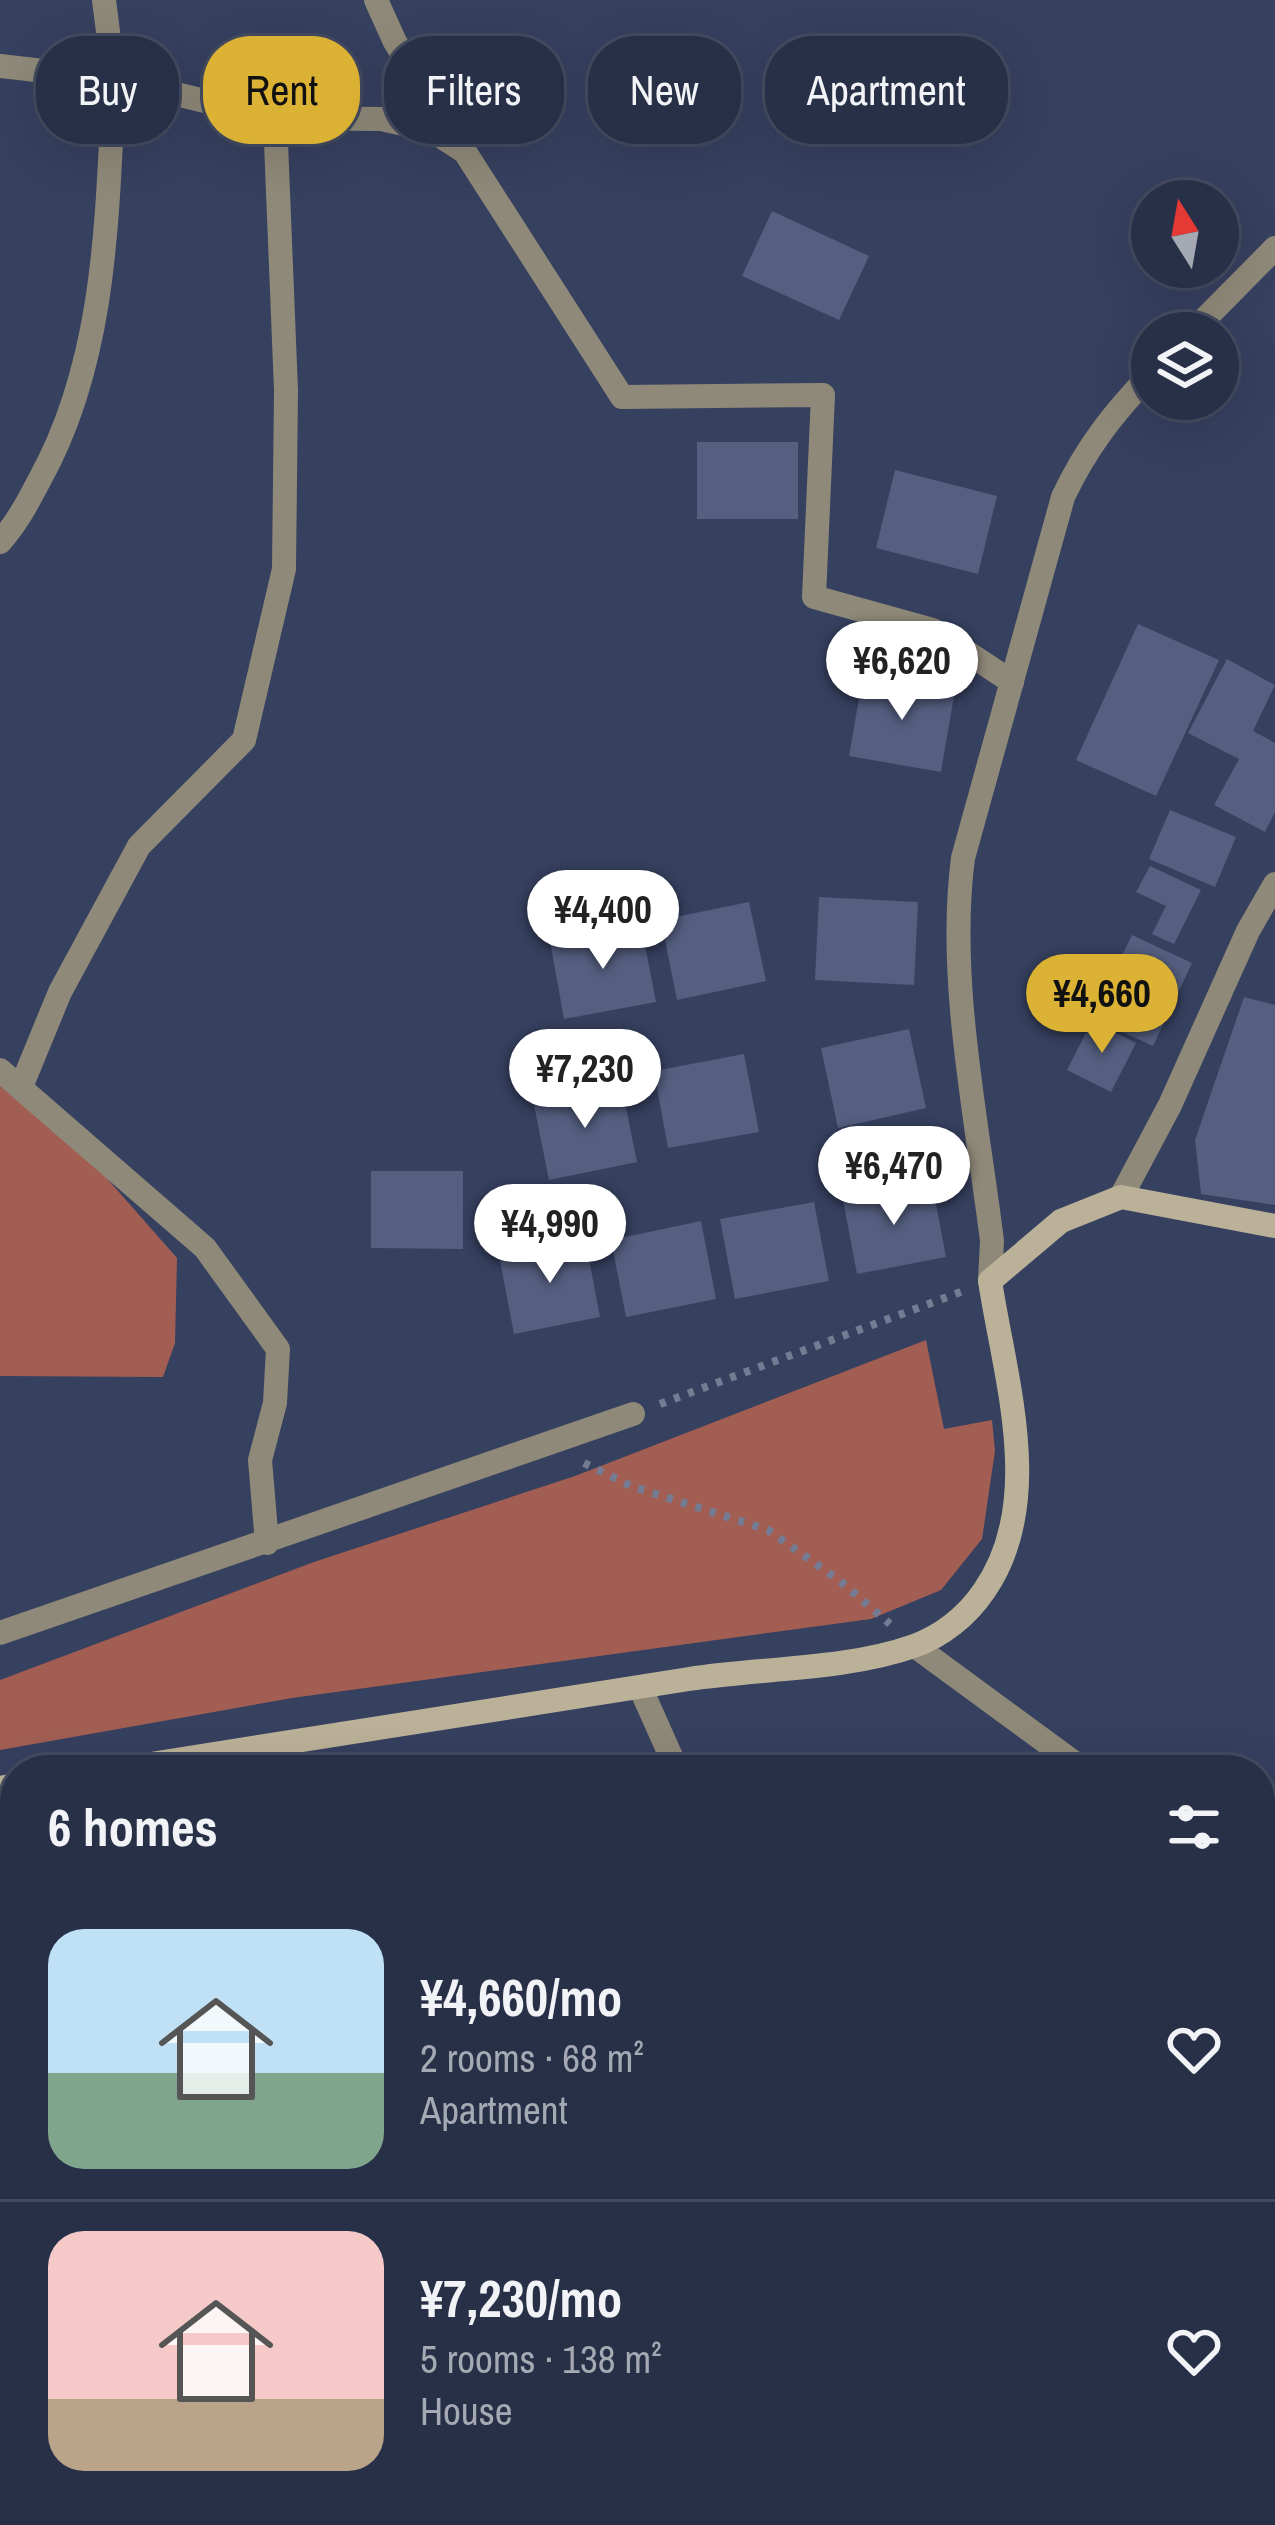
<!DOCTYPE html>
<html lang="en">
<head>
<meta charset="utf-8">
<style>
  :root { --surface:#283047; --page:#343c52; --text:#f1f3f6; --muted:#a5a9b4; --line:#444b60; --accent:#dbb233 }
  body { margin:0; font-family:"Archivo Narrow",sans-serif; background:var(--page); color:var(--text); height:100vh; display:flex; flex-direction:column; font-size:45px; white-space:nowrap }
  * { box-sizing:border-box; margin:0 }
  p { font-size:39px; color:var(--muted) }
  .icon { flex:none; width:66px; height:66px; fill:none; stroke:currentColor; stroke-width:2; stroke-linecap:round; stroke-linejoin:round }
  .map { position:relative; flex:1; overflow:hidden }
  .sheet { position:absolute; left:0px; top:1755px; width:1275px; height:771px; display:flex; flex-direction:column; background:var(--surface); border-radius:48px 48px 0 0; box-shadow:0 12px 48px #0002,0 0 0 3px var(--line) }
  .sheet>* { flex:none }
  .banner { position:absolute; left:36px; top:36px; width:1203px; height:108px; display:flex; gap:24px }
  .needle { width:78px; rotate:349deg }
  .controls { position:absolute; left:1131px; top:180px; display:grid; gap:24px }
  .controls a { display:grid; place-items:center; width:108px; height:108px; border-radius:50%; background:var(--surface); box-shadow:0 12px 48px #0002,0 0 0 3px var(--line); font-size:60px }
  .price { position:absolute; translate:-50% -102px; padding:0 27px; border-radius:42px; background:#fff; color:#222; font-size:39px; line-height:78px; filter:drop-shadow(0 3px 6px #0008) }
  .price::after { content:''; position:absolute; left:50%; top:72px; width:36px; height:27px; margin-left:-18px; background:inherit; clip-path:polygon(0 0,100% 0,50% 100%) }
  .price.on { background:var(--accent); color:#111 }
  ul { padding:0; list-style:none }
  li { display:flex; align-items:center; gap:36px; height:300px; padding:0 48px }
  li+li { border-top:3px solid var(--line) }
  li span { display:grid; place-items:center; flex:none; width:336px; height:240px; border-radius:36px; color:#555 }
  li>.icon { margin-inline-start:auto }
  span .icon { width:144px; height:144px; fill:#fffc; stroke-width:1 }
  li b { font-size:51px }
  h2 { display:flex; justify-content:space-between; align-items:center; height:144px; padding:0 48px; font-size:51px }
  .chip { padding:0 42px; border-radius:48px; background:var(--surface); box-shadow:0 12px 48px #0002,0 0 0 3px var(--line); font-size:42px; line-height:108px }
  .chip.on { background:var(--accent); color:#111 }
  .map>svg:first-child { display:block }
  .forest { fill:#a25e53 }
  .building { fill:#555f80 }
  .lines { fill:none; stroke-linecap:round; stroke-linejoin:round }
  .path { stroke:#747c93; stroke-width:8; stroke-dasharray:6 9; stroke-linecap:butt }
  .street { stroke:#8f8979; stroke-width:24 }
  .secondary { stroke:#bbb198; stroke-width:24 }
</style>
</head>
<body>
<div class="map">
<svg width="1275" height="2525" viewBox="0 0 1275 2525">
  <rect width="100%" height="100%" fill="#36405f"/>
  <!-- forest -->
  <g class="forest">
    <polygon points="0,1086 96,1166 177,1258 175,1343 163,1377 0,1376"/>
    <polygon points="926,1340 944,1429 992,1420 995,1451 982,1539 941,1590 871,1619 292,1698 0,1750 0,1680 314,1562 575,1476"/>
  </g>
  <!-- building -->
  <g class="building">
    <polygon points="772,211 869,256 839,320 742,276"/>
    <rect x="697" y="442" width="101" height="77"/>
    <polygon points="895,470 997,496 978,574 876,548"/>
    <polygon points="1138,624 1219,660 1156,796 1076,760"/>
    <polygon points="1227,659 1275,685 1253,731 1275,743 1275,812 1265,832 1214,805 1239,759 1188,733"/>
    <polygon points="863,675 955,690 941,772 849,756"/>
    <polygon points="1170,810 1236,837 1215,887 1149,859"/>
    <polygon points="1150,866 1201,890 1174,944 1152,934 1166,906 1136,892"/>
    <polygon points="819,897 918,902 914,985 815,980"/>
    <polygon points="749,902 766,981 677,1000 661,920"/>
    <polygon points="641,925 656,1002 564,1019 550,941"/>
    <polygon points="1132,935 1192,963 1153,1046 1092,1018"/>
    <polygon points="1244,997 1275,1005 1275,1205 1201,1194 1195,1140"/>
    <polygon points="1092,1021 1136,1043 1111,1092 1067,1070"/>
    <polygon points="909,1029 926,1108 838,1128 821,1048"/>
    <polygon points="744,1054 759,1132 668,1148 654,1071"/>
    <polygon points="621,1083 637,1162 549,1180 533,1100"/>
    <polygon points="371,1171 463,1171 463,1249 371,1248"/>
    <polygon points="932,1183 946,1257 857,1274 843,1200"/>
    <polygon points="814,1202 829,1281 735,1299 720,1219"/>
    <polygon points="701,1221 716,1299 626,1317 611,1240"/>
    <polygon points="585,1238 600,1317 514,1334 499,1255"/>
  </g>
  <g class="lines">
    <!-- path -->
    <g class="path">
      <polyline points="660,1404 966,1290"/>
      <polyline points="584,1463 631,1486 768,1530 840,1581 890,1624"/>
    </g>
    <!-- street -->
    <g class="street">
      <polyline points="376,0 395,42 460,145"/>
      <path d="M0,66L114,79C107,214 107,358 40,479C28,502 17,523 0,542"/>
      <polyline points="275,118 381,119 431,130 465,152 622,397 823,395 814,597 933,630 1012,682"/>
      <polyline points="1191,333 1275,248"/>
      <polyline points="0,1070 205,1248 278,1349 275,1403 260,1460 267,1543"/>
      <polyline points="21,1087 60,992 139,846 244,740 284,569 286,390 275,118 114,79 104,0"/>
      <polyline points="1121,1197 1170,1105 1248,931 1275,884"/>
      <path d="M990,1281L992,1241C977,1119 947,979 963,858L1063,497C1086,448 1114,412 1152,373"/>
      <polyline points="0,1633 633,1414"/>
      <polyline points="915,1646 1084,1770"/>
      <polyline points="640,1687 677,1770"/>
      <polyline points="1260,1940 1268,1953 1275,1988"/>
      <polyline points="0,2297 15,2330"/>
      <polyline points="97,2511 104,2525"/>
      <polyline points="801,2511 806,2525"/>
      <polyline points="1274,2525 1275,2522"/>
    </g>
    <!-- secondary -->
    <g class="secondary">
      <path d="M113,1770C305,1740 497,1709 689,1679C760,1668 846,1670 914,1646C942,1636 967,1616 984,1591C1046,1502 1005,1379 990,1281L1061,1221L1121,1197L1275,1226"/>
      <polyline points="0,1788 15,1785"/>
    </g>
  </g>
</svg>
<div class="controls">
<a><svg class="needle" viewBox="-14 -14 28 28"><path d="M0-13l5 13h-10z" fill="#e53935"/><path d="M0 13l5-13h-10z" fill="#a5a9b4"/></svg></a>
<a><svg class="icon" aria-label="layers" viewBox="0 0 24 24"><path d="M12 4l9 5-9 5-9-5zM3 14l9 5 9-5"/></svg></a>
</div>
<b class="price" style="left:902px;top:723px">¥6,620</b>
<b class="price" style="left:603px;top:972px">¥4,400</b>
<b class="price on" style="left:1102px;top:1056px">¥4,660</b>
<b class="price" style="left:585px;top:1131px">¥7,230</b>
<b class="price" style="left:894px;top:1228px">¥6,470</b>
<b class="price" style="left:550px;top:1286px">¥4,990</b>
<div class="banner">
<a class="chip">Buy</a>
<a class="chip on">Rent</a>
<a class="chip">Filters</a>
<a class="chip">New</a>
<a class="chip">Apartment</a>
</div>
<section class="sheet">
<h2>6 homes<svg class="icon" aria-label="filters" viewBox="0 0 24 24"><path d="M4 7h16M4 17h16"/><circle cx="9" cy="7" r="2"/><circle cx="15" cy="17" r="2"/></svg></h2>
<ul>
<li><span style="background:linear-gradient(#bfe0f5 60%,#7fa58c 0)"><svg class="icon" aria-label="home" viewBox="0 0 24 24"><path d="M3 11l9-7 9 7M6 9v11h12V9"/></svg></span><div><b>¥4,660/mo</b><p>2 rooms · 68 m²</p><p>Apartment</p></div><svg class="icon" aria-label="heart" viewBox="0 0 24 24"><path d="M12 20l-8-8c-3-5 5-10 8-4 3-6 11-1 8 4z"/></svg></li>
<li><span style="background:linear-gradient(#f6c9c9 70%,#b9a48a 0)"><svg class="icon" aria-label="home" viewBox="0 0 24 24"><path d="M3 11l9-7 9 7M6 9v11h12V9"/></svg></span><div><b>¥7,230/mo</b><p>5 rooms · 138 m²</p><p>House</p></div><svg class="icon" aria-label="heart" viewBox="0 0 24 24"><path d="M12 20l-8-8c-3-5 5-10 8-4 3-6 11-1 8 4z"/></svg></li>
</ul>
</section>
</div>
</body>
</html>
